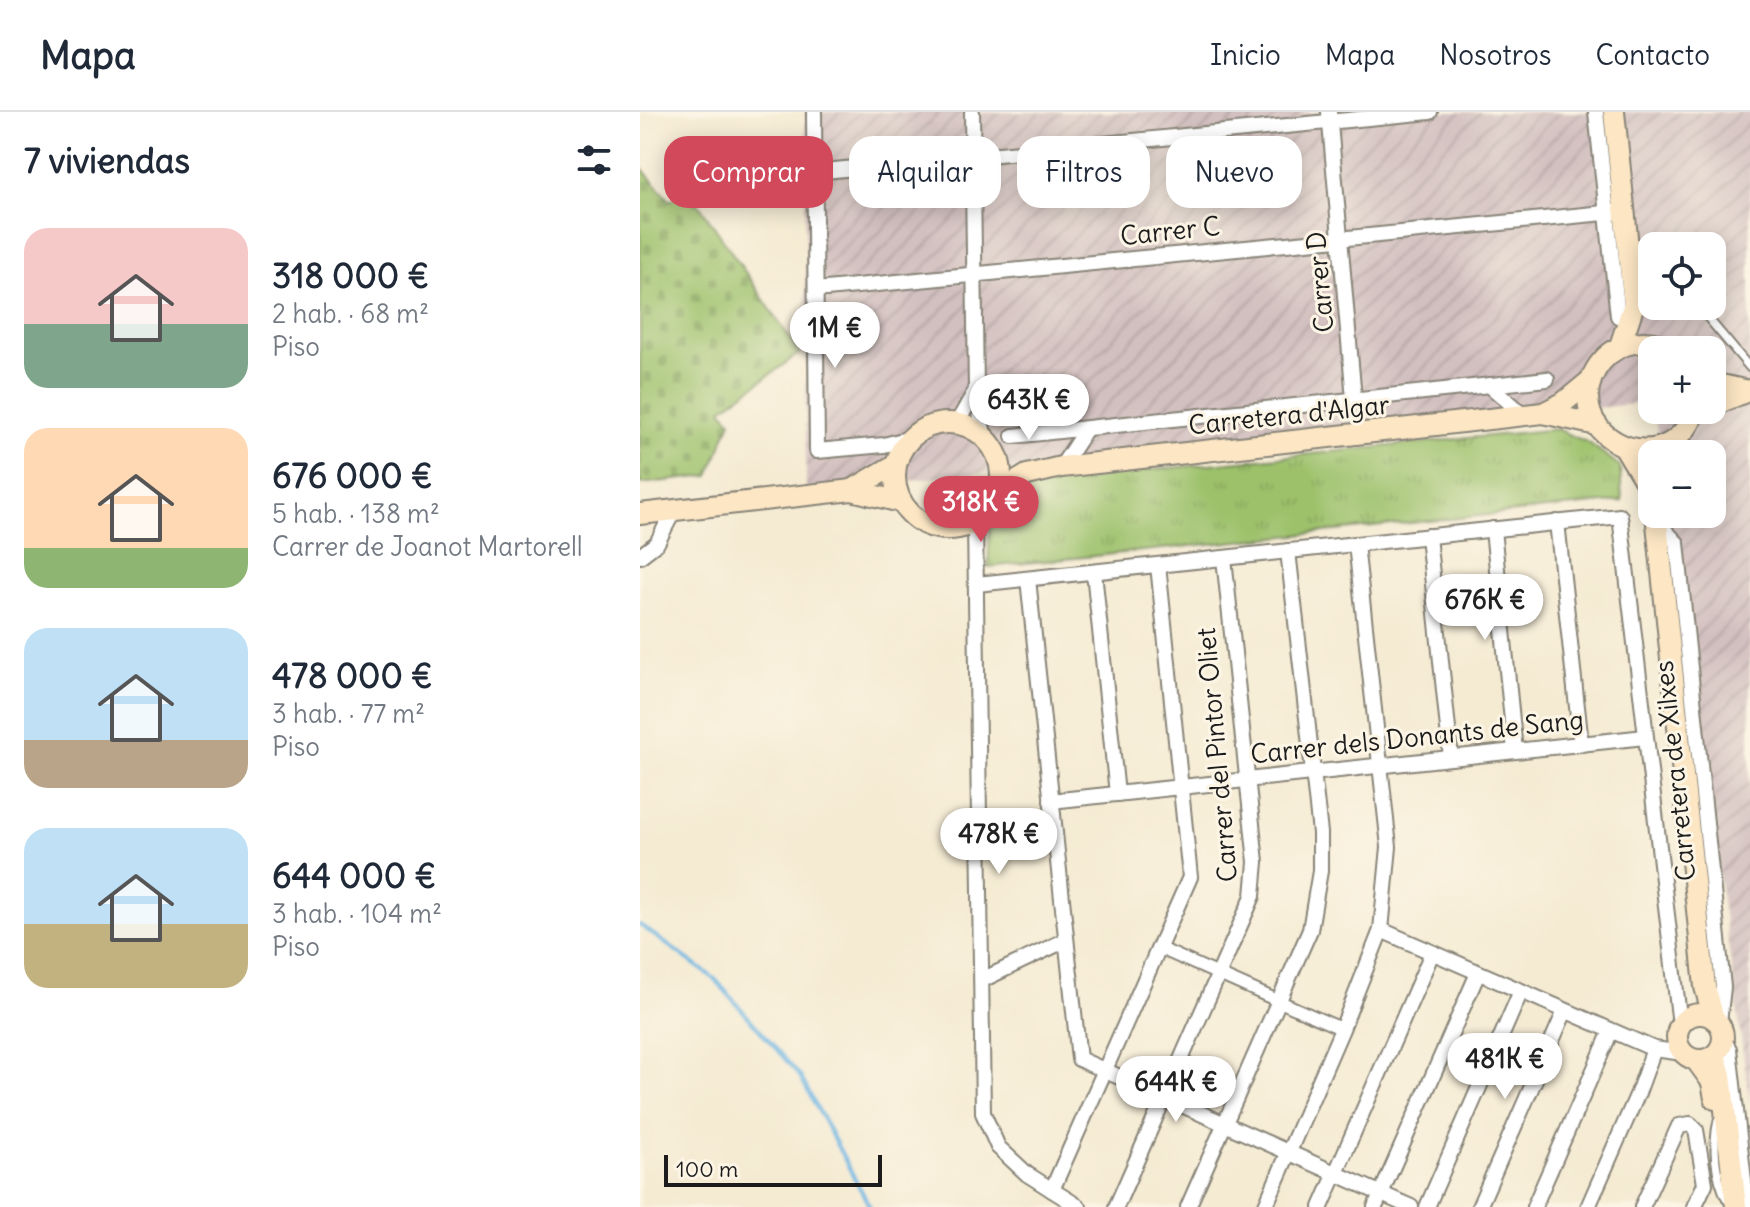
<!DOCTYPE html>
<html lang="es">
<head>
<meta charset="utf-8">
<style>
  :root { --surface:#fff; --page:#f2f2f3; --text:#1f2937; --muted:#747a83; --line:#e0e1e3; --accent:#d1495b }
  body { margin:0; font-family:Delius,sans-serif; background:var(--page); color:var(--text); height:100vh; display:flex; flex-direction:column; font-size:30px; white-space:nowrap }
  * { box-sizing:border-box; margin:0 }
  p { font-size:26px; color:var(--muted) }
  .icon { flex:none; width:44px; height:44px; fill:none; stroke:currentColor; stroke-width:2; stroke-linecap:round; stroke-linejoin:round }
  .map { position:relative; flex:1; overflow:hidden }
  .sheet { display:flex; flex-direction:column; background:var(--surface); width:640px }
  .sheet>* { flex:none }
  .hud { position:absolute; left:24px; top:24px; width:760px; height:72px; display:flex; gap:16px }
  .fabs { position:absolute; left:998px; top:120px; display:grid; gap:16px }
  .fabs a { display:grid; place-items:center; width:88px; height:88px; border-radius:16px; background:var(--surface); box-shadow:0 4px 20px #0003; font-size:40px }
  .scale { position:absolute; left:24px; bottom:20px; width:218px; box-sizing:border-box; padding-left:8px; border:4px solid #1c1c1c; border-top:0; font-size:22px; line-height:28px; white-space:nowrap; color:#1c1c1c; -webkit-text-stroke:6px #fcf5e5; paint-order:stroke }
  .price { position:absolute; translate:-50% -68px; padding:0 18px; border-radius:28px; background:#fff; color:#222; font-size:26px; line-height:52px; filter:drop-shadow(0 2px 4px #0008) }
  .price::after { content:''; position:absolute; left:50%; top:48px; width:24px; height:18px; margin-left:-12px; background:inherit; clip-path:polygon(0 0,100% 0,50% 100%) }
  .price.selected { background:var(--accent); color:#fff }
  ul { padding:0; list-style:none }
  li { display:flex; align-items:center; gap:24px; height:200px; padding:0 24px }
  li span { display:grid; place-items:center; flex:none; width:224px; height:160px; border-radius:24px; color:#555 }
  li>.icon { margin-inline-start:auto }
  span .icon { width:96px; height:96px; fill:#fffc; stroke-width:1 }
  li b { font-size:34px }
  h2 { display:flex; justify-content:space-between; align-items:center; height:96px; padding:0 24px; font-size:34px }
  .tag { padding:0 28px; border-radius:24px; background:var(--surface); box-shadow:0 4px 20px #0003; font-size:28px; line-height:72px }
  .tag.selected { background:var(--accent); color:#fff }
  header { display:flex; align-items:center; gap:48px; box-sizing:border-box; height:112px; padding:0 40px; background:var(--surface); border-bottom:2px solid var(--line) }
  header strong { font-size:38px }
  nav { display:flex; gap:44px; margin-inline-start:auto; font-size:28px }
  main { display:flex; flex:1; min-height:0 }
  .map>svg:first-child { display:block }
  .industrial { fill:url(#industrial-furrows); fill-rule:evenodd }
  .grass { fill:url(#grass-tufts); stroke:#5c6e44; stroke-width:2 }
  .cemetery { fill:url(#cemetery-stones); stroke:#5c6e44; stroke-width:2 }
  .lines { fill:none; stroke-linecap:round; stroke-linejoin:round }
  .stream { stroke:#6ab5e3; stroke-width:4 }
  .service-casing { stroke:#888478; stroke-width:11 }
  .pedestrian-casing { stroke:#888478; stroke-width:15 }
  .minor-casing { stroke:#888478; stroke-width:18 }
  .secondary-casing { stroke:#888478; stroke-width:24 }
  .service { stroke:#fff; stroke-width:7 }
  .pedestrian { stroke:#fff; stroke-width:11 }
  .minor { stroke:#fff; stroke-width:14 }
  .secondary { stroke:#fce6c4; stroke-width:20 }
  .labels { text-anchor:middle; stroke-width:6; stroke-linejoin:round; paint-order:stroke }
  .street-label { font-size:26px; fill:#1c1c1c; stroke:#fcf5e5 }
</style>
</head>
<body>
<header>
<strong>Mapa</strong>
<nav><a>Inicio</a><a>Mapa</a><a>Nosotros</a><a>Contacto</a></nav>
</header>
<main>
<section class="sheet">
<h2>7 viviendas<svg class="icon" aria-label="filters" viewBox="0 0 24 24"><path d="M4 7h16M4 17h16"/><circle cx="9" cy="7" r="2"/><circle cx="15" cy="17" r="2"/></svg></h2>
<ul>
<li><span style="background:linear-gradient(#f6c9c9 60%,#7fa58c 0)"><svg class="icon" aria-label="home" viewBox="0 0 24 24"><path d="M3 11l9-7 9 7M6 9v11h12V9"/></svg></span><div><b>318 000 €</b><p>2 hab. · 68 m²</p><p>Piso</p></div></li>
<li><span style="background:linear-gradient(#ffd9b3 75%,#8fb573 0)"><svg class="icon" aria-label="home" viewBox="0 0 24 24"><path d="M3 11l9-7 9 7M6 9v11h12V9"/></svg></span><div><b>676 000 €</b><p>5 hab. · 138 m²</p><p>Carrer de Joanot Martorell</p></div></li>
<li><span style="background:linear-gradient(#bfe0f5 70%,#b9a48a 0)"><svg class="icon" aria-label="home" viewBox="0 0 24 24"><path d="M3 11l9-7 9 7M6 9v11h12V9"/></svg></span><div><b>478 000 €</b><p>3 hab. · 77 m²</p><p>Piso</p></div></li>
<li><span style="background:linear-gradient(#bfe0f5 60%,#c2b280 0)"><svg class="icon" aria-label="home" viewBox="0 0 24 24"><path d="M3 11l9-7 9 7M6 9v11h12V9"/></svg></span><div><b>644 000 €</b><p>3 hab. · 104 m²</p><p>Piso</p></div></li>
</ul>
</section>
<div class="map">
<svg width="1110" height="1095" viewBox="0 0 1110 1095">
  <defs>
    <pattern id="industrial-furrows" width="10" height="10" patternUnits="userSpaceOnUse" patternTransform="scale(2)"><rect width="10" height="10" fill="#d2bfbf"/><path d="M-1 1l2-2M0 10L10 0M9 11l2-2" fill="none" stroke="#b4a4a4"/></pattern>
    <pattern id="grass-tufts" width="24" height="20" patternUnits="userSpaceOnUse" patternTransform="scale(2)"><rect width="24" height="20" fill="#9cc16b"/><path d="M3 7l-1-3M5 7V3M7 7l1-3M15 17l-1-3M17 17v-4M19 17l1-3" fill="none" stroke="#86a55c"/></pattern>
    <pattern id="cemetery-stones" width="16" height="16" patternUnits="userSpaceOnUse" patternTransform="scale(2)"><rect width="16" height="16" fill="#9cc16b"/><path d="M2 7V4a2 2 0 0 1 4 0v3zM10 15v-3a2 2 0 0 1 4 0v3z" fill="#86a55c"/></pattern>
  </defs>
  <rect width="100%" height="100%" fill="#fcf5e5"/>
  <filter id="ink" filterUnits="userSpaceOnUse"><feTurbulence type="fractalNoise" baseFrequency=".0125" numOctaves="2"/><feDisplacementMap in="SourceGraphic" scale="16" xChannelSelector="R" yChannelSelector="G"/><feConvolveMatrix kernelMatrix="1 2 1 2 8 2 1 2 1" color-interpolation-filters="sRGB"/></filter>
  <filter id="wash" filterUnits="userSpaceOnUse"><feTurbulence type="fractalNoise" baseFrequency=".006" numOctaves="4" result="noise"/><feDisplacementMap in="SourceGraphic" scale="32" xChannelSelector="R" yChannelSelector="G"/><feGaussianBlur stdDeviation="1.8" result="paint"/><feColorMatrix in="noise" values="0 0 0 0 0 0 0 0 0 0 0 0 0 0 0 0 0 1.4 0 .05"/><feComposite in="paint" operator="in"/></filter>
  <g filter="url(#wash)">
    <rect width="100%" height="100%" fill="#f5ebd3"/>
    <!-- industrial -->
    <path class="industrial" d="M165,0H1110V991L1029,402H1072V342H1020L1014,298H1072V238H1012V290L166,379ZM1012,134H1072V194H1012Z"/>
    <!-- grass -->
    <polygon class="grass" points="917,317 949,331 980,354 982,389 348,455 350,414 388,374 401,369"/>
    <!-- cemetery -->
    <polygon class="cemetery" points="0,54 30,89 48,76 160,241 82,297 91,309 69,364 0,372"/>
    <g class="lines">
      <!-- stream -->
      <polyline class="stream" points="0,813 75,867 160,964 230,1095"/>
    </g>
  </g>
  <g filter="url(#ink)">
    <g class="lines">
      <!-- service casing -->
      <g class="service-casing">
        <g id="service">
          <polyline points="994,171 1012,170"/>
          <polyline points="1055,194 1059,197"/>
          <polyline points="1068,206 1110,256"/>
          <path d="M1078,1008C1072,1034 1075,1065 1087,1088"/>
        </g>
      </g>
      <!-- pedestrian casing -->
      <g class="pedestrian-casing">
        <polyline id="pedestrian" points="519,836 702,917"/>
      </g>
      <!-- minor casing -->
      <g class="minor-casing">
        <g id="minor">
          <polyline points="174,0 177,339 244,333 271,326"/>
          <polyline points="332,0 336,278 344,324"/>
          <polyline points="689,0 714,287"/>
          <polyline points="956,0 978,204"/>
          <polyline points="174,60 790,0"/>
          <polyline points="176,178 985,99"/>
          <polyline points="849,273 884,303"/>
          <polyline points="317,311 336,278"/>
          <polyline points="373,324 907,267"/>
          <polyline points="421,355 446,317"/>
          <polyline points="1016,409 1037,431 1083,875 1079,911"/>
          <polyline points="917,410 941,632"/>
          <polyline points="335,411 343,1001 358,1035 387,1062 439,1095"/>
          <polyline points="853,417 875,639"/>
          <polyline points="788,424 811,646"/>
          <polyline points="0,444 17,431 34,398"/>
          <polyline points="454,460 477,682"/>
          <polyline points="388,467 439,947 771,1095"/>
          <polyline points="337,472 980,404 1040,913"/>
          <polyline points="411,689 1005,625"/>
          <polyline points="741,818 1014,937 1043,941"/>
          <polyline points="342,868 426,828"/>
          <polyline points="1083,927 1089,937 1107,1095"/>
          <polyline points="412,1078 550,765 518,453"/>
          <polyline points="476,1095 613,784 616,750 584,446"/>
          <polyline points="548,1095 670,818 680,759 680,721 648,439"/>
          <polyline points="625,1095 702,917 741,818 749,735 716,432"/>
          <polyline points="681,1095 792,841"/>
          <polyline points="735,1095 838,861"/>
          <polyline points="787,1095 881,879"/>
          <polyline points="839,1095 925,899"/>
          <polyline points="894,1095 971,919"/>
          <polyline points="948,1095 998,981 1014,937"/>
          <polyline points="1002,1095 1039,1014 1050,1012 1056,1018 1065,1072 1054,1095"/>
        </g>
      </g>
      <!-- secondary casing -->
      <g class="secondary-casing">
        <g id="secondary">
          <polyline points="974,0 994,192 980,234"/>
          <path d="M1033,238C965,203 914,295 976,330C988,337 1003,339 1018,336C1036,331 1050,316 1055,298"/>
          <polyline points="1072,271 1104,278"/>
          <polyline points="1072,294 1110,278"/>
          <polyline points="903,301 923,291 951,268"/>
          <circle cx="308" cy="364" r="53"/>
          <polyline points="984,334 1012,381"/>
          <polyline points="212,378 256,352"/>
          <polyline points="359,380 387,363 421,355 903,301 957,313"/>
          <polyline points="0,402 212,378 261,390"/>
          <polyline points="1016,402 1065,875 1074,907"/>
          <circle cx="1060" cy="925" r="23"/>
          <polyline points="1075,943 1081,963 1096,1095"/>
          <polyline points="1056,948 1072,970 1075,987"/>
        </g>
      </g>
      <!-- service -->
      <use href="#service" class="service"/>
      <!-- pedestrian -->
      <use href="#pedestrian" class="pedestrian"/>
      <!-- minor -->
      <use href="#minor" class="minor"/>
      <!-- secondary -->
      <use href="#secondary" class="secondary"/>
    </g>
  </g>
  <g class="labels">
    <!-- street labels -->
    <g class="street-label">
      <text transform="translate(530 119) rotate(-6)" y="9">Carrer C</text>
      <text transform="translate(680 170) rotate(-95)" y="9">Carrer D</text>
      <text transform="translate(649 303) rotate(-6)" y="9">Carretera d'Algar</text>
      <text transform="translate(777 625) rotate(-6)" y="9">Carrer dels Donants de Sang</text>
      <text transform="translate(577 643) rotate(-95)" y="9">Carrer del Pintor Oliet</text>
      <text transform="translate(1035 659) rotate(-96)" y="9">Carretera de Xilxes</text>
    </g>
  </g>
</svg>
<div class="fabs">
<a><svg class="icon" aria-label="locate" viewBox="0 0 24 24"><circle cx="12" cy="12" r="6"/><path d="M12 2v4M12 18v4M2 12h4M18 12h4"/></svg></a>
<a>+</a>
<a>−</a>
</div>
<div class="scale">100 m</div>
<b class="price" style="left:195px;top:258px">1M €</b>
<b class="price" style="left:389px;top:330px">643K €</b>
<b class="price selected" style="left:341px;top:432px">318K €</b>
<b class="price" style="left:845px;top:530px">676K €</b>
<b class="price" style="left:359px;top:764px">478K €</b>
<b class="price" style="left:865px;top:989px">481K €</b>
<b class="price" style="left:536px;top:1012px">644K €</b>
<div class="hud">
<a class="tag selected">Comprar</a>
<a class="tag">Alquilar</a>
<a class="tag">Filtros</a>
<a class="tag">Nuevo</a>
</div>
</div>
</main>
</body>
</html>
